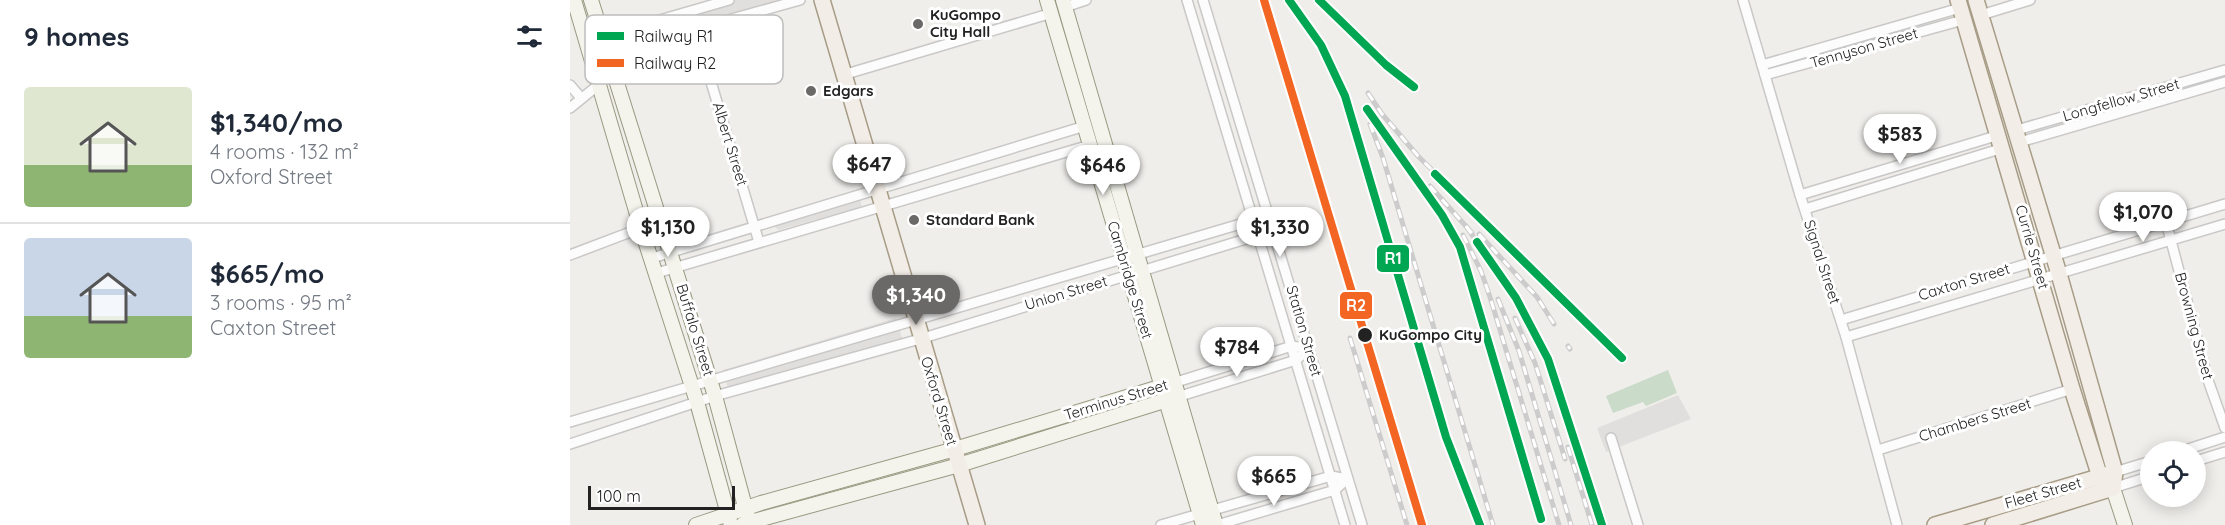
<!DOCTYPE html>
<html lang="en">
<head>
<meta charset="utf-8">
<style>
  :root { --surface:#fff; --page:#f6f6f7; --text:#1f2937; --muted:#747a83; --line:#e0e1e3; --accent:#6a6968 }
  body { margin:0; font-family:Quicksand,sans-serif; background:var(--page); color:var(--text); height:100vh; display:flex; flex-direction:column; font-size:22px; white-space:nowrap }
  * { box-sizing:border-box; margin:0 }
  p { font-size:20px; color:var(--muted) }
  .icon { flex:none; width:33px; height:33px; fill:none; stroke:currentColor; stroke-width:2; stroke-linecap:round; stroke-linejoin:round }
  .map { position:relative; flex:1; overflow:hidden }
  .details { display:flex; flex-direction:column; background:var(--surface); width:570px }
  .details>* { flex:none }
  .controls { position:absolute; left:1570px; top:441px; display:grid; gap:12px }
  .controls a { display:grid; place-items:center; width:66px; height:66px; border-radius:50%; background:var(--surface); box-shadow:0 3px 15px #0003; font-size:30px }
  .scale { position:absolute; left:18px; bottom:15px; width:147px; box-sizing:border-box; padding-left:6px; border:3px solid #222; border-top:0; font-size:16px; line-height:21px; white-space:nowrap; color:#222; -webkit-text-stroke:4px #fff; paint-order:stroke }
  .price { position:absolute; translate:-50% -51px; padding:0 14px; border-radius:21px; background:#fff; color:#222; font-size:20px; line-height:39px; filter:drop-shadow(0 2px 3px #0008) }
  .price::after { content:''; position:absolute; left:50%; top:36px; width:18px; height:14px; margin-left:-9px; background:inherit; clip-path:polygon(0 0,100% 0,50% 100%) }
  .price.on { background:var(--accent); color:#fff }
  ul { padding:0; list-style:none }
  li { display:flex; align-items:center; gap:18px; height:150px; padding:0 24px }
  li+li { border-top:2px solid var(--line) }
  li span { display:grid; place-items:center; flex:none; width:168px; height:120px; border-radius:6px; color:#555 }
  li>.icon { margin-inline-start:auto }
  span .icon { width:72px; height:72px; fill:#fffc; stroke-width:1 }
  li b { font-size:26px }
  h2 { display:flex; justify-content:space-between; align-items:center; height:72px; padding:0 24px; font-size:26px }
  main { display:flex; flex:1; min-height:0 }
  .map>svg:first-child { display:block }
  .cemetery { fill:#cadbca }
  .parking { fill:#e0dfde }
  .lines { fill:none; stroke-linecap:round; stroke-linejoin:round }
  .street-casing { stroke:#c9c8c7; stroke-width:12 }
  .secondary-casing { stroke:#999a82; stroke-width:16 }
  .primary-casing { stroke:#a79c86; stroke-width:18 }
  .street { stroke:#fdfcfc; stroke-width:9 }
  .secondary { stroke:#f4f4ed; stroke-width:14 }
  .primary { stroke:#f3ede7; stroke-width:15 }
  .rail-casing { stroke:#ccc; stroke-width:5 }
  .rail { stroke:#fff; stroke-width:3; stroke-dasharray:9; stroke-linecap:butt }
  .rail-1-casing { stroke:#fff; stroke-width:12 }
  .rail-2-casing { stroke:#fff; stroke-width:12 }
  .rail-1 { stroke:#00a651; stroke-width:8 }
  .rail-2 { stroke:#f26522; stroke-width:8 }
  .poi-dot { fill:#6a6968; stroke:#fff; stroke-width:2 }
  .stop-dot { fill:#222; stroke:#fff; stroke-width:2 }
  .labels { text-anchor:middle; stroke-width:6; stroke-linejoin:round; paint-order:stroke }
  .poi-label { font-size:15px; font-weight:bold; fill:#222; stroke:#fff; text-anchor:start }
  .street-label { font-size:15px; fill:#222; stroke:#fff }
  .stop-label { font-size:15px; font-weight:bold; fill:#222; stroke:#fff; text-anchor:start }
  .key { fill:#fff; stroke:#bdbdbd; stroke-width:1.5 }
  .key-label { font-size:16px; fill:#222 }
  .line-badge { stroke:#fff; stroke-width:2 }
  .badge-label { font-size:16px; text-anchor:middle; font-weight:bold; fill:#fff }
</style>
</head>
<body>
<main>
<section class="details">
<h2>9 homes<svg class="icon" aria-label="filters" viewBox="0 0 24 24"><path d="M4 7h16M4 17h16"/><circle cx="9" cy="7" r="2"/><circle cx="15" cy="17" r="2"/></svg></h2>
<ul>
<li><span style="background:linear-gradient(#dfe7d0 65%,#8fb573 0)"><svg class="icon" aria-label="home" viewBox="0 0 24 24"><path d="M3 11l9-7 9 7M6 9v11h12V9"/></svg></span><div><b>$1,340/mo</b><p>4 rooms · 132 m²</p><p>Oxford Street</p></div></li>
<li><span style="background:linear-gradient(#c9d6e8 65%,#8fb573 0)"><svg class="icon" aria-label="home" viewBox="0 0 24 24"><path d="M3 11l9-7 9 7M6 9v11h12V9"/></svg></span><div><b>$665/mo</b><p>3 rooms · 95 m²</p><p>Caxton Street</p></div></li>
</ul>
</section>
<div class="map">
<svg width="1655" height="525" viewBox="0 0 1655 525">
  <rect width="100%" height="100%" fill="#f0eeeb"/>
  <!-- cemetery -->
  <polygon class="cemetery" points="1098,370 1107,393 1076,406 1073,402 1043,413 1036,396"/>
  <!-- parking -->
  <g class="parking">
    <polygon points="147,0 230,0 54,54 46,30"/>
    <polygon points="289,196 292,207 208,230 203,225"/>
    <polygon points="326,318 334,344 160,396 153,370"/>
    <polygon points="1108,395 1121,419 1036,452 1027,428"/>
  </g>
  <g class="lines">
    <!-- street casing -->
    <g class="street-casing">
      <g id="street">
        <polyline points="617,0 775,525"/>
        <polyline points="633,0 792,525"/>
        <polyline points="1173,0 1230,195 1276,337 1327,525"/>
        <polyline points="495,7 516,0"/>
        <polyline points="120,12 189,242"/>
        <polyline points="1411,15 1460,0"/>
        <polyline points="17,41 159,0"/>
        <polyline points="22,58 230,0"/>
        <polyline points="1192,65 1390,8"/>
        <polyline points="273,75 482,13"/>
        <polyline points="1195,75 1393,20"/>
        <polyline points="0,85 11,98"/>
        <polyline points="0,108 43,73"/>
        <polyline points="1447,130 1655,70"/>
        <polyline points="1450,142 1655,82"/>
        <polyline points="1230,195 1429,135"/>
        <polyline points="1235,209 1433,148"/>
        <polyline points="1596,222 1638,380 1655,428"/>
        <polyline points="0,255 71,228"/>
        <polyline points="82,258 515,126"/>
        <polyline points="87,273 520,145"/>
        <polyline points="1271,320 1655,204"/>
        <polyline points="1276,337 1655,224"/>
        <polyline points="600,384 722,346 739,349"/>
        <polyline points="604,398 726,360 739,349"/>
        <polyline points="0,422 684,220 702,222"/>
        <polyline points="1041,438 1068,525"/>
        <polyline points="0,444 145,396 350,339 689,235 702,222"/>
        <polyline points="1308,450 1502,389"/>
        <polyline points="1609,452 1655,437"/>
        <polyline points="1626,461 1655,452"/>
        <polyline points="1545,472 1581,461"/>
        <polyline points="1543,488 1581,476"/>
        <polyline points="591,525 761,476 777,479"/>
        <polyline points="647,525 765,490 777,479"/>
      </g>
    </g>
    <!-- secondary casing -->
    <g class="secondary-casing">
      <g id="secondary">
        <polyline points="4,0 71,228 127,402 161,525"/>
        <polyline points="21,0 145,396 180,525"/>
        <polyline points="477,0 633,525"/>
        <polyline points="493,0 646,525"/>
        <polyline points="1543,488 1555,525"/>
        <polyline points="173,524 389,465 597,400"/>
        <polyline points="126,525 191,503 385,449 593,386"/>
      </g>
    </g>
    <!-- primary casing -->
    <g class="primary-casing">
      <g id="primary">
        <polyline points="252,0 407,525"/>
        <polyline points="1388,0 1502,389 1530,477 1543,488"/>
        <polyline points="1406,0 1489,274 1545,472 1543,488"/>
        <polyline points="1365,525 1539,474"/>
        <polyline points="1423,525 1543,488"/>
      </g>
    </g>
    <!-- street -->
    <use href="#street" class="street"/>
    <!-- secondary -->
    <use href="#secondary" class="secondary"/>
    <!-- primary -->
    <use href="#primary" class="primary"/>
    <!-- rail casing -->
    <g class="rail-casing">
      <g id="rail">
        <polyline points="694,0 852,525"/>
        <polyline points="719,0 751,45 775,96 876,437 910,525"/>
        <polyline points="749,0 816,65 844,87"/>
        <polyline points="798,93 812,114 848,156 1052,358"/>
        <polyline points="797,109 872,215 890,247 971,519"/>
        <polyline points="800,124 813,158 923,525"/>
        <polyline points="860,186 902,233"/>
        <polyline points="896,226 946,298 978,359 1032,525"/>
        <polyline points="909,234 967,297 984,324"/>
        <polyline points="893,235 911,271 920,297 989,525"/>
        <polyline points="928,299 949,351 1001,525"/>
        <polyline points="945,318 965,363 995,459"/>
        <polyline points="780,338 837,525"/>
        <polyline points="998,346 1000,349"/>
        <polyline points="998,447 1022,525"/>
      </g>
    </g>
    <!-- rail -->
    <use href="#rail" class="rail"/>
    <!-- rail-1 casing -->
    <g class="rail-1-casing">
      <g id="rail-1">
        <polyline points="719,0 751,45 775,96 876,437 910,525"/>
        <polyline points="749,0 816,65 844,87"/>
        <polyline points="797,109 872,215 890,247 971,519"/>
        <polyline points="865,174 1052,358"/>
        <polyline points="907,242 946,298 978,359 1032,525"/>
      </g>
    </g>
    <!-- rail-2 casing -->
    <g class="rail-2-casing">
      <polyline id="rail-2" points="694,0 852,525"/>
    </g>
    <!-- rail-1 -->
    <use href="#rail-1" class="rail-1"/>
    <!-- rail-2 -->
    <use href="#rail-2" class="rail-2"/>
  </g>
  <!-- markers -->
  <g class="poi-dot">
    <circle cx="348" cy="24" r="6"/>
    <circle cx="241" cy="91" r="6"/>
    <circle cx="344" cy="220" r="6"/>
  </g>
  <circle class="stop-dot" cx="795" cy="335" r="8"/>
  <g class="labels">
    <!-- poi labels -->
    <g class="poi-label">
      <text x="360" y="20">KuGompo<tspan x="360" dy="17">City Hall</tspan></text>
      <text x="253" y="96">Edgars</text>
      <text x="356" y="225">Standard Bank</text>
    </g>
    <!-- street labels -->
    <g class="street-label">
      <text transform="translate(1294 48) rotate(-16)" y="5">Tennyson Street</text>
      <text transform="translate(1551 100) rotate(-16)" y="5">Longfellow Street</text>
      <text transform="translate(160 144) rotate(73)" y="5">Albert Street</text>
      <text transform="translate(1462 247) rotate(74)" y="5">Currie Street</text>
      <text transform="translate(1252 262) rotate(72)" y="5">Signal Street</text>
      <text transform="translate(560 280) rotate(73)" y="5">Cambridge Street</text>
      <text transform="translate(1394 282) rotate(-17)" y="5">Caxton Street</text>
      <text transform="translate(496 293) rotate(-17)" y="5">Union Street</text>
      <text transform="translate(1624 326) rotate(75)" y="5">Browning Street</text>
      <text transform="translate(125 330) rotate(73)" y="5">Buffalo Street</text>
      <text transform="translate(734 331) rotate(74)" y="5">Station Street</text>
      <text transform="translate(546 400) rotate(-17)" y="5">Terminus Street</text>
      <text transform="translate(369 401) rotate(73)" y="5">Oxford Street</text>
      <text transform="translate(1405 420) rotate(-17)" y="5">Chambers Street</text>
      <text transform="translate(1473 493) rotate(-16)" y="5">Fleet Street</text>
    </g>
    <!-- stop labels -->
    <g class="stop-label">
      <text x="809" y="340">KuGompo City</text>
    </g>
  </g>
  <!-- legend -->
  <rect x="15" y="15" width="198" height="69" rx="9" class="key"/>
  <rect x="27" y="32" width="27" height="8" fill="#00a651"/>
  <rect x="27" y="59" width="27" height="8" fill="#f26522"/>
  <g class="key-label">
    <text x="64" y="42">Railway R1</text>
    <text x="64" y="69">Railway R2</text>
  </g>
  <g class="line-badge">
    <rect x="806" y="244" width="34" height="29" rx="6" fill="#00a651"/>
    <rect x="769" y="291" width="34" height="29" rx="6" fill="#f26522"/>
  </g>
  <g class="badge-label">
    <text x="823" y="264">R1</text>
    <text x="786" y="311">R2</text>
  </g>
</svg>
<div class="controls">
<a><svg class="icon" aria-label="locate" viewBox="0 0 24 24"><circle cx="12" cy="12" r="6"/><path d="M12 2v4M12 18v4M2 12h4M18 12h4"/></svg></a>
</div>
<div class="scale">100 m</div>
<b class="price" style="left:1330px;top:165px">$583</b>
<b class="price" style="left:299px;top:195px">$647</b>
<b class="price" style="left:533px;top:196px">$646</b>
<b class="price" style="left:1573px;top:243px">$1,070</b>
<b class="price" style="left:98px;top:258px">$1,130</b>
<b class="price" style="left:710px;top:258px">$1,330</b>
<b class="price on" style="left:346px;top:326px">$1,340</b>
<b class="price" style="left:667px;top:378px">$784</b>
<b class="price" style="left:704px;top:507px">$665</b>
</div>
</main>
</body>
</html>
